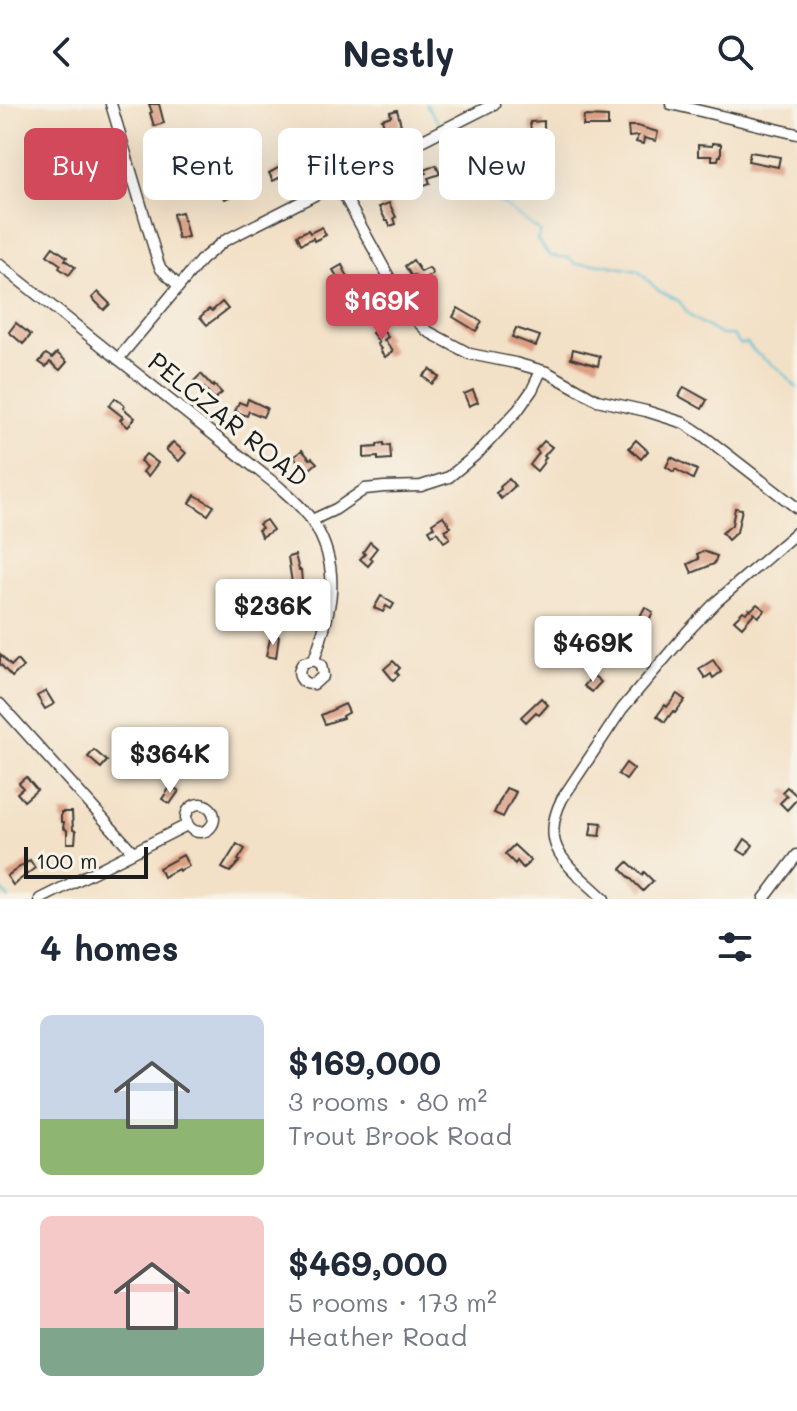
<!DOCTYPE html>
<html lang="en">
<head>
<meta charset="utf-8">
<style>
  :root { --surface:#fff; --page:#f6f6f7; --text:#1f2937; --muted:#747a83; --line:#e0e1e3; --accent:#d1495b }
  body { margin:0; font-family:Mali,sans-serif; background:var(--page); color:var(--text); height:100vh; display:flex; flex-direction:column; font-size:30px; white-space:nowrap }
  * { box-sizing:border-box; margin:0 }
  p { font-size:26px; color:var(--muted) }
  .icon { flex:none; width:44px; height:44px; fill:none; stroke:currentColor; stroke-width:2; stroke-linecap:round; stroke-linejoin:round }
  .map { position:relative; height:795px; overflow:hidden }
  .details { display:flex; flex-direction:column; background:var(--surface); flex:1 }
  .details>* { flex:none }
  .top-card { position:absolute; left:24px; top:24px; width:750px; height:72px; display:flex; gap:16px }
  .scale { position:absolute; left:24px; bottom:20px; width:124px; box-sizing:border-box; padding-left:8px; border:4px solid #1c1c1c; border-top:0; font-size:22px; line-height:28px; white-space:nowrap; color:#1c1c1c; -webkit-text-stroke:6px #f7f3e8; paint-order:stroke }
  .price { position:absolute; translate:-50% -68px; padding:0 18px; border-radius:8px; background:#fff; color:#222; font-size:26px; line-height:52px; filter:drop-shadow(0 2px 4px #0008) }
  .price::after { content:''; position:absolute; left:50%; top:48px; width:24px; height:18px; margin-left:-12px; background:inherit; clip-path:polygon(0 0,100% 0,50% 100%) }
  .price.selected { background:var(--accent); color:#fff }
  ul { padding:0; list-style:none }
  li { display:flex; align-items:center; gap:24px; height:200px; padding:0 40px }
  li+li { border-top:2px solid var(--line) }
  li span { display:grid; place-items:center; flex:none; width:224px; height:160px; border-radius:12px; color:#555 }
  li>.icon { margin-inline-start:auto }
  span .icon { width:96px; height:96px; fill:#fffc; stroke-width:1 }
  li b { font-size:34px }
  h2 { display:flex; justify-content:space-between; align-items:center; height:96px; padding:0 40px; font-size:34px }
  .chip { padding:0 28px; border-radius:12px; background:var(--surface); box-shadow:0 8px 32px #0002; font-size:28px; line-height:72px }
  .chip.selected { background:var(--accent); color:#fff }
  header { display:flex; justify-content:space-between; align-items:center; height:104px; padding:0 40px; background:var(--surface); font-size:36px; font-weight:700 }
  .map>svg:first-child { display:block }
  .lines { fill:none; stroke-linecap:round; stroke-linejoin:round }
  .stream { stroke:#58bfd6; stroke-width:2 }
  .building { fill:#dc9f84 }
  .minor-casing { stroke:#3c3a36; stroke-width:13 }
  .minor { stroke:#fff; stroke-width:10 }
  .labels { text-anchor:middle; stroke-width:7; stroke-linejoin:round; paint-order:stroke }
  .street-label { font-size:26px; fill:#1c1c1c; stroke:#f7f3e8 }
</style>
</head>
<body>
<header><svg class="icon" aria-label="back" viewBox="0 0 24 24"><path d="M15 5l-7 7 7 7"/></svg>Nestly<svg class="icon" aria-label="search" viewBox="0 0 24 24"><circle cx="10" cy="10" r="6"/><path d="M15 15l6 6"/></svg></header>
<div class="map">
<svg width="797" height="795" viewBox="0 0 797 795">
  <rect width="100%" height="100%" fill="#f7f3e8"/>
  <filter id="ink" filterUnits="userSpaceOnUse"><feTurbulence type="fractalNoise" baseFrequency=".0125" numOctaves="2"/><feDisplacementMap in="SourceGraphic" scale="16" xChannelSelector="R" yChannelSelector="G"/><feConvolveMatrix kernelMatrix="1 2 1 2 8 2 1 2 1" color-interpolation-filters="sRGB"/></filter>
  <filter id="wash" filterUnits="userSpaceOnUse"><feTurbulence type="fractalNoise" baseFrequency=".006" numOctaves="4" result="noise"/><feDisplacementMap in="SourceGraphic" scale="32" xChannelSelector="R" yChannelSelector="G"/><feGaussianBlur stdDeviation="1.8" result="paint"/><feColorMatrix in="noise" values="0 0 0 0 0 0 0 0 0 0 0 0 0 0 0 0 0 1.4 0 .05"/><feComposite in="paint" operator="in"/></filter>
  <g filter="url(#wash)">
    <rect width="100%" height="100%" fill="#f3e1c7"/>
    <g class="lines">
      <!-- stream -->
      <g class="stream">
        <polyline points="426,0 438,18"/>
        <polyline points="452,36 483,71 493,93 541,128 537,136 550,152 569,154 576,160 602,160 638,167 659,187 679,197 690,212 721,231 733,231 740,240 747,239 757,250 779,265 797,284"/>
        <polyline points="0,784 9,795"/>
      </g>
    </g>
    <g id="blocks">
      <!-- building -->
      <g class="building">
        <polygon points="149,0 159,0 164,19 154,22 150,9 152,8"/>
        <polygon points="397,6 401,21 385,25 382,15 391,12 390,8"/>
        <polygon points="584,12 608,13 608,22 583,22"/>
        <polygon points="544,17 544,27 531,28 530,18"/>
        <polygon points="628,22 637,22 658,28 656,37 644,34 643,40 636,38 638,32 629,33"/>
        <polygon points="351,28 355,37 344,43 339,34"/>
        <polygon points="89,34 95,48 86,52 79,38"/>
        <polygon points="712,39 721,40 721,52 719,52 718,56 712,56 712,52 698,52 698,41 712,42"/>
        <polygon points="750,48 780,53 778,63 748,57"/>
        <polygon points="298,53 303,62 273,77 269,69"/>
        <polygon points="436,61 440,70 428,74 430,79 416,84 413,73 426,69 424,66"/>
        <polygon points="235,79 239,88 225,95 220,86"/>
        <polygon points="389,99 396,113 394,114 396,120 390,122 388,117 386,117 379,103"/>
        <polygon points="182,108 188,133 178,135 173,110"/>
        <polygon points="322,123 326,131 314,137 313,134 301,140 297,131 308,126 310,129"/>
        <polygon points="53,143 67,153 65,156 75,163 69,171 59,164 61,161 47,151"/>
        <polygon points="413,156 421,168 429,164 433,170 420,178 414,171 412,173 405,162"/>
        <polygon points="342,161 348,173 344,175 350,185 342,190 334,177 338,174 333,166"/>
        <polygon points="98,188 110,200 104,206 92,194"/>
        <polygon points="222,198 228,205 207,221 200,213 209,205 212,207"/>
        <polygon points="458,204 482,218 476,227 453,213"/>
        <polygon points="16,219 31,231 23,240 9,228"/>
        <polygon points="380,223 388,233 384,236 393,247 385,253 380,246 381,245 377,240 379,238 372,229"/>
        <polygon points="516,224 540,232 536,242 512,233"/>
        <polygon points="573,245 600,252 598,262 571,254"/>
        <polygon points="57,249 67,258 60,266 50,258 46,263 39,258 46,250 52,254"/>
        <polygon points="430,265 439,273 432,280 423,272"/>
        <polygon points="201,270 213,283 214,281 222,289 215,295 204,284 202,286 194,277"/>
        <polygon points="684,283 707,296 702,305 679,292"/>
        <polygon points="473,286 478,298 469,302 464,290"/>
        <polygon points="115,294 125,302 123,304 135,314 128,323 120,316 123,313 109,302"/>
        <polygon points="248,295 267,304 263,313 249,307 247,312 235,307 239,298 246,301"/>
        <polygon points="636,336 648,347 641,355 629,344"/>
        <polygon points="544,337 552,343 544,352 546,354 543,357 544,358 537,367 530,361 539,349 536,346"/>
        <polygon points="173,338 186,349 179,357 166,346"/>
        <polygon points="384,339 384,342 390,341 391,355 378,356 378,353 364,354 364,344 377,343 377,340"/>
        <polygon points="302,346 310,355 312,354 317,359 310,365 306,361 303,363 294,353"/>
        <polygon points="146,350 158,359 148,372 143,368 147,363 140,357"/>
        <polygon points="671,353 697,366 693,375 675,365 674,368 666,363"/>
        <polygon points="509,375 515,382 501,395 496,389 501,385 500,383"/>
        <polygon points="195,391 214,402 208,411 190,399"/>
        <polygon points="735,404 742,405 737,428 728,436 722,429 732,421"/>
        <polygon points="443,412 451,423 445,426 450,434 444,438 437,428 432,431 429,426 434,423 432,419"/>
        <polygon points="266,416 273,426 262,433 258,426 262,424 259,420"/>
        <polygon points="370,438 377,444 370,453 373,456 368,462 360,455 365,450 363,448"/>
        <polygon points="703,447 717,452 714,460 692,469 688,460 699,455 697,450"/>
        <polygon points="295,451 299,466 301,466 302,478 292,479 288,453"/>
        <polygon points="381,492 394,500 391,505 386,502 383,508 374,504"/>
        <polygon points="757,500 765,506 758,513 754,509 742,523 734,516 743,507 746,509 749,505 751,506"/>
        <polygon points="645,503 653,508 647,520 638,516"/>
        <polygon points="271,531 279,532 276,554 266,552"/>
        <polygon points="0,550 11,562 17,556 23,563 12,573 0,560"/>
        <polygon points="713,556 721,568 713,574 711,570 705,574 699,565"/>
        <polygon points="393,557 400,564 396,568 399,571 393,576 384,565"/>
        <polygon points="593,571 601,578 592,588 584,582"/>
        <polygon points="46,587 54,600 45,605 37,592"/>
        <polygon points="677,590 685,596 675,609 673,607 665,618 657,612 665,601 667,603"/>
        <polygon points="541,594 548,601 539,611 536,608 526,618 521,613"/>
        <polygon points="345,600 349,608 342,612 343,614 325,620 321,611"/>
        <polygon points="94,646 107,657 101,664 88,653"/>
        <polygon points="626,659 634,665 626,676 618,670"/>
        <polygon points="26,673 37,686 24,697 17,689 23,684 19,679"/>
        <polygon points="171,682 179,687 170,700 162,695"/>
        <polygon points="787,683 797,692 797,695 787,706 780,699 787,692 782,688"/>
        <polygon points="506,684 516,688 503,713 494,709"/>
        <polygon points="61,708 72,708 73,726 76,727 75,739 67,739 67,726 63,724 64,718 61,718"/>
        <polygon points="592,718 602,719 600,732 590,731"/>
        <polygon points="745,735 753,741 746,751 738,746"/>
        <polygon points="237,740 245,745 238,756 240,757 230,768 222,764"/>
        <polygon points="514,741 531,757 523,764 517,757 515,760 505,750"/>
        <polygon points="183,751 189,762 179,767 178,765 163,773 159,764"/>
        <polygon points="30,756 35,764 13,781 7,772"/>
        <polygon points="628,758 642,771 644,768 653,777 643,787 621,765"/>
      </g>
    </g>
  </g>
  <g filter="url(#ink)">
    <use href="#blocks" fill-opacity="0" stroke="#3c3a36" stroke-width="2"/>
    <g class="lines">
      <!-- minor casing -->
      <g class="minor-casing">
        <g id="minor">
          <polyline points="111,0 158,158 161,165 179,182"/>
          <polyline points="671,0 797,30"/>
          <polyline points="338,80 401,195 417,217 427,227 470,250 515,259 547,268 597,296 646,307 684,319 701,330 797,404"/>
          <path d="M0,161L278,382C290,393 304,404 313,418C343,465 331,508 314,556L321,561L323,572L314,580C301,581 295,570 303,559L314,556"/>
          <polyline points="118,255 201,156 224,137 494,0"/>
          <polyline points="312,416 336,405 365,385 384,383 421,382 449,373 478,349 518,306 532,286 541,267"/>
          <polyline points="0,600 133,748"/>
          <circle cx="200" cy="714" r="14"/>
          <polyline points="40,795 187,721"/>
          <path d="M604,795C570,762 537,745 562,695L622,605L688,527L716,498L797,428"/>
          <polyline points="764,795 797,751"/>
        </g>
      </g>
      <!-- minor -->
      <use href="#minor" class="minor"/>
    </g>
  </g>
  <g class="labels">
    <!-- street labels -->
    <g class="street-label">
      <text transform="translate(228 316) rotate(39)" y="9">PELCZAR ROAD</text>
    </g>
  </g>
</svg>
<div class="scale">100 m</div>
<b class="price selected" style="left:382px;top:238px">$169K</b>
<b class="price" style="left:273px;top:543px">$236K</b>
<b class="price" style="left:593px;top:580px">$469K</b>
<b class="price" style="left:170px;top:691px">$364K</b>
<div class="top-card">
<a class="chip selected">Buy</a>
<a class="chip">Rent</a>
<a class="chip">Filters</a>
<a class="chip">New</a>
</div>
</div>
<section class="details">
<h2>4 homes<svg class="icon" aria-label="filters" viewBox="0 0 24 24"><path d="M4 7h16M4 17h16"/><circle cx="9" cy="7" r="2"/><circle cx="15" cy="17" r="2"/></svg></h2>
<ul>
<li><span style="background:linear-gradient(#c9d6e8 65%,#8fb573 0)"><svg class="icon" aria-label="home" viewBox="0 0 24 24"><path d="M3 11l9-7 9 7M6 9v11h12V9"/></svg></span><div><b>$169,000</b><p>3 rooms · 80 m²</p><p>Trout Brook Road</p></div></li>
<li><span style="background:linear-gradient(#f6c9c9 70%,#7fa58c 0)"><svg class="icon" aria-label="home" viewBox="0 0 24 24"><path d="M3 11l9-7 9 7M6 9v11h12V9"/></svg></span><div><b>$469,000</b><p>5 rooms · 173 m²</p><p>Heather Road</p></div></li>
</ul>
</section>
</body>
</html>
